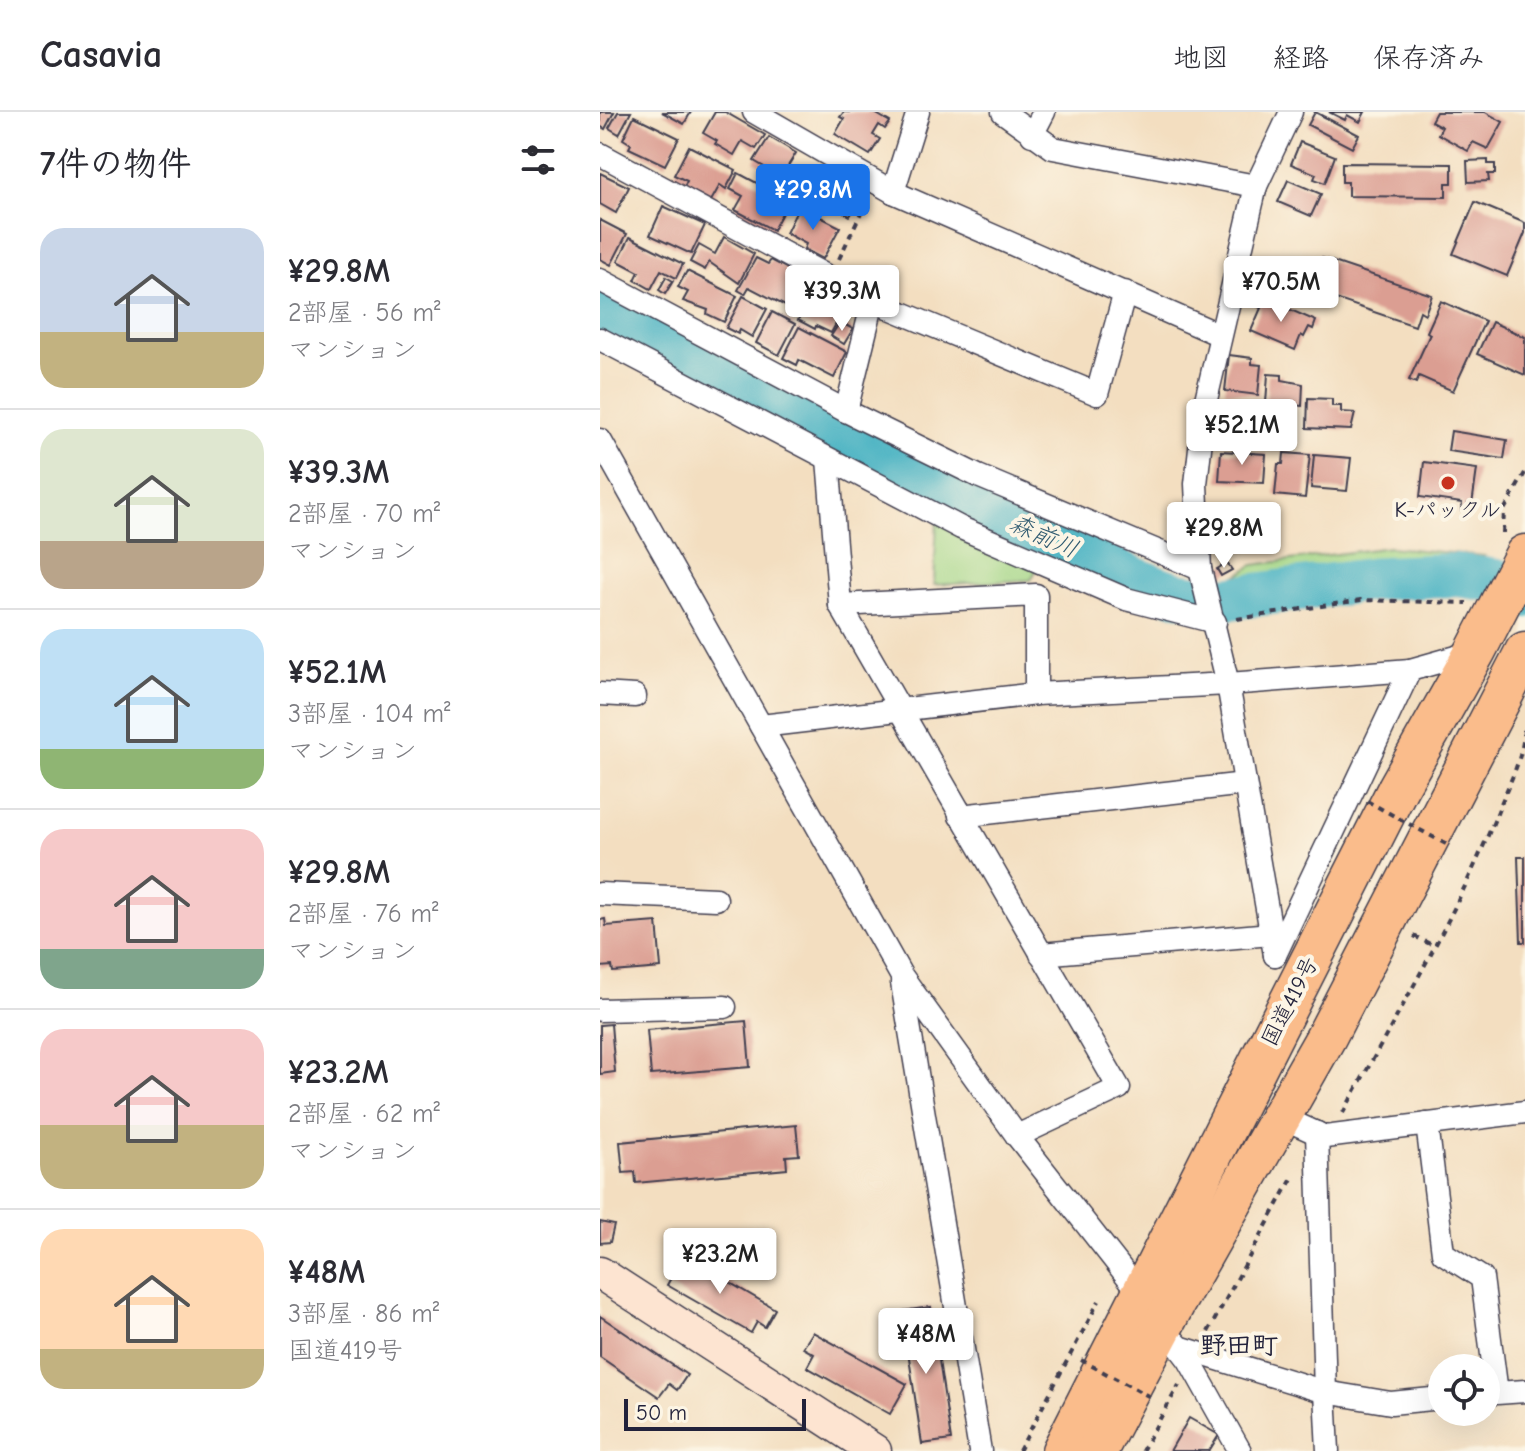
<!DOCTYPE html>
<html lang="ja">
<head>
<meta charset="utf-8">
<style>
  :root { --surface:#fff; --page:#f2f2f3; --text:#2b2b33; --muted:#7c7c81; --line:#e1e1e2; --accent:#1a73e8 }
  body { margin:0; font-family:"Comic Neue","Klee One",sans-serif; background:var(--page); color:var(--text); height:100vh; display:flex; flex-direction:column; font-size:30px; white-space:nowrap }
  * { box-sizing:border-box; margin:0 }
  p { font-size:26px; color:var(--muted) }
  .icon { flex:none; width:44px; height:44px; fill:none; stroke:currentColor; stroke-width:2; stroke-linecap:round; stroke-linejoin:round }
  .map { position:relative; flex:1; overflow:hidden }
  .details { display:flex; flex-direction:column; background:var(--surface); width:600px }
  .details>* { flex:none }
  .tools { position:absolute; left:828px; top:1242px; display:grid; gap:16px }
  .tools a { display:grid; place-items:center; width:72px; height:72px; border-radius:50%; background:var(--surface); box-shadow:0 8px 32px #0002; font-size:40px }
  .scale { position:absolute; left:24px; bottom:20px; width:182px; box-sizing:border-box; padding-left:8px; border:4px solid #22223b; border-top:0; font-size:22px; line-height:28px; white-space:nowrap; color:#22223b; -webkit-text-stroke:6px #fcf5e5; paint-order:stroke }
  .price { position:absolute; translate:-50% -68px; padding:0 18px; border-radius:8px; background:#fff; color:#222; font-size:26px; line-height:52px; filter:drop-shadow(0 2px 4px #0008) }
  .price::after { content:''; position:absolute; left:50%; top:48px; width:24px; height:18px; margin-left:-12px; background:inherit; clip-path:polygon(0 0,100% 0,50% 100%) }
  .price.on { background:var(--accent); color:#fff }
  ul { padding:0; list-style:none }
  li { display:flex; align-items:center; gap:24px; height:200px; padding:0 40px }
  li+li { border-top:2px solid var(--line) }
  li span { display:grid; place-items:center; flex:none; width:224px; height:160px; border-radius:24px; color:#555 }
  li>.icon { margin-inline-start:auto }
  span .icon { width:96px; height:96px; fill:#fffc; stroke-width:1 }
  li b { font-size:34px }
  h2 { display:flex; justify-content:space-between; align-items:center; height:96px; padding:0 40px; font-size:34px }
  header { display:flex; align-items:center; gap:48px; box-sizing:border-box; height:112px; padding:0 40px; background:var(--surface); border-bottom:2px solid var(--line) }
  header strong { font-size:38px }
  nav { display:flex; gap:44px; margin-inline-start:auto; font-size:28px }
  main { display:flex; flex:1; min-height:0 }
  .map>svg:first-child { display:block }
  .green { fill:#a2d585; stroke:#627c60; stroke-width:2 }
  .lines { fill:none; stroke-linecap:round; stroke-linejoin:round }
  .river { stroke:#44b1c2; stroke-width:44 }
  .building { fill:#db9e92 }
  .street-casing { stroke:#413e4f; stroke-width:25 }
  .secondary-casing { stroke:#413e4f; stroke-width:35 }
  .highway-casing { stroke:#413e4f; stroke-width:43 }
  .path { stroke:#413e4f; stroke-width:4; stroke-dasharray:6 6; stroke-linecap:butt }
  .street { stroke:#fff; stroke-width:22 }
  .secondary { stroke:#fde4d1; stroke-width:32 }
  .highway { stroke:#fabc8b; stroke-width:40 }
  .path-bridge { stroke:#413e4f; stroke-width:4; stroke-dasharray:6 6; stroke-linecap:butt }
  .poi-dot { fill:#c8321e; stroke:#fcf5e5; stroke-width:3 }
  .labels { text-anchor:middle; stroke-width:8; stroke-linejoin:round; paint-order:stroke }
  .poi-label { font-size:22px; fill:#22223b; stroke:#fcf5e5 }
  .street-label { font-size:22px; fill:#22223b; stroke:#fcf5e5 }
  .water-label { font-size:24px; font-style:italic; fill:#305b71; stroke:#fcf5e5 }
  .quarter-label { font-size:26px; font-weight:bold; fill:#22223b; stroke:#fcf5e5 }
</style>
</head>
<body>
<header>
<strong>Casavia</strong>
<nav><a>地図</a><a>経路</a><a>保存済み</a></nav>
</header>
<main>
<section class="details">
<h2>7件の物件<svg class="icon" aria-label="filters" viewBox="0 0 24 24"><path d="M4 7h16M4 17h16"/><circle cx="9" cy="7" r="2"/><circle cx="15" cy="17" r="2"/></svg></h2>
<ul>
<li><span style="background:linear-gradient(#c9d6e8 65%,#c2b280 0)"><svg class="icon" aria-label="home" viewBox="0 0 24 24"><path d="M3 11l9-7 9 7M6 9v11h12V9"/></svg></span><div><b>¥29.8M</b><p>2部屋 · 56 m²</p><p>マンション</p></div></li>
<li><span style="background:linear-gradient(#dfe7d0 70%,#b9a48a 0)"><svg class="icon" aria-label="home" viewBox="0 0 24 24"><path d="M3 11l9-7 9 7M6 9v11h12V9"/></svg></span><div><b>¥39.3M</b><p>2部屋 · 70 m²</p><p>マンション</p></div></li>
<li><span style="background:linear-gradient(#bfe0f5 75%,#8fb573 0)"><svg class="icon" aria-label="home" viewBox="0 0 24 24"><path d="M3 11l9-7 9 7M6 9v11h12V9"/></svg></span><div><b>¥52.1M</b><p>3部屋 · 104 m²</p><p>マンション</p></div></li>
<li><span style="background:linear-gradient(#f6c9c9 75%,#7fa58c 0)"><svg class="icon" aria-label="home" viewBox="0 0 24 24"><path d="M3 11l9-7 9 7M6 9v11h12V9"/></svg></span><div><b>¥29.8M</b><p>2部屋 · 76 m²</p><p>マンション</p></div></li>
<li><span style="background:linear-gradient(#f6c9c9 60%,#c2b280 0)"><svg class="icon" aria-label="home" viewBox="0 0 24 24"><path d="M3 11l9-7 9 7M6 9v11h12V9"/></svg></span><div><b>¥23.2M</b><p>2部屋 · 62 m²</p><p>マンション</p></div></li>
<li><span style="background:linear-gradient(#ffd9b3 75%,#c2b280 0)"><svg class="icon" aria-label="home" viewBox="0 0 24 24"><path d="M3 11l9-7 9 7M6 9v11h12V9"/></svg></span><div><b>¥48M</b><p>3部屋 · 86 m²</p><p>国道419号</p></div></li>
</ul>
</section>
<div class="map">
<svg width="925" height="1339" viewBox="0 0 925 1339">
  <rect width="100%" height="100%" fill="#fcf5e5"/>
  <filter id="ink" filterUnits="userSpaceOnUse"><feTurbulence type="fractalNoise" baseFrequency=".0125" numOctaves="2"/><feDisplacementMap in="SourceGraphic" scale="16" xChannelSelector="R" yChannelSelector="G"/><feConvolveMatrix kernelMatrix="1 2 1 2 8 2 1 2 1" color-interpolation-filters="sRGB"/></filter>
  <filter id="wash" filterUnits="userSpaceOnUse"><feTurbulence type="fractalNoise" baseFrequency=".006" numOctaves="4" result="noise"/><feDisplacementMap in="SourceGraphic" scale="32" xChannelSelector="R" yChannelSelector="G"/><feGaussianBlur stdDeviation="1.8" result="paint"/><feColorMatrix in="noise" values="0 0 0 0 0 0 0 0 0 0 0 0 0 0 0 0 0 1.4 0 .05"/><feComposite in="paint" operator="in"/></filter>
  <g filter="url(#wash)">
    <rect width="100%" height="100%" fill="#f3dec0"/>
    <!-- green -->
    <g class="green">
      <polygon points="337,406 439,453 431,468 334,473"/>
      <polygon points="789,435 884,444 865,459 783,462 641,481 629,469 653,453"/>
    </g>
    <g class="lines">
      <!-- river -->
      <polyline class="river" points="0,198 371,392 538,468 577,482 617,488 785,466 857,463 897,469 925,484"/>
    </g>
    <g id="blocks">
      <!-- building -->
      <g class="building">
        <polygon points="0,0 14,0 5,17 0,14"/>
        <polygon points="18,0 31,0 19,22 9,16"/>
        <polygon points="62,0 91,0 84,12"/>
        <polygon points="115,0 125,0 165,23 156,37 142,29 134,43 115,32 117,29 103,21"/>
        <polygon points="244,0 273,0 290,10 285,17 279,13 273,23 280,27 270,43 235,22 244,7 240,5"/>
        <polygon points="715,0 759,23 752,36 708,13"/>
        <polygon points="729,0 765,0 760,10 747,3 745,8"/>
        <polygon points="836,0 885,0 903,10 888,37 873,30 868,39 838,22 842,15 831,9"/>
        <polygon points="34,4 79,26 65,53 29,36 31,32 23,27"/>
        <polygon points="169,25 196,41 181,65 154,49"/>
        <polygon points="700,30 735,44 725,71 714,67 716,62 691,52"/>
        <polygon points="89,34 136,58 126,77 120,73 111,89 84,75 87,69 74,63"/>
        <polygon points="888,48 888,52 895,52 895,62 888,62 889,69 868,70 867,49"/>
        <polygon points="742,51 852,52 852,71 846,71 846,85 748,84 748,70 742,70"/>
        <polygon points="0,61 29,75 16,101 0,92"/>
        <polygon points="138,61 189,88 173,118 135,98 143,84 130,77"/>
        <polygon points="228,61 264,81 250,104 215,84"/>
        <polygon points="688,68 721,82 711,104 678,90"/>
        <polygon points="875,90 925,111 925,121 907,164 853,142"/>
        <polygon points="63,94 105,113 91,142 50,123"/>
        <polygon points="199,94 240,115 223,147 204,137 206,132 186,121"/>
        <polygon points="0,108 27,122 11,153 0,147"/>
        <polygon points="30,125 83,152 76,166 61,158 51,177 35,168 39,160 18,149"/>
        <polygon points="124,125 154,142 139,171 109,150 105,158 90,150 99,133 115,142"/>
        <polygon points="156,146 168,152 171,148 207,167 191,197 149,175 145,182 138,178"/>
        <polygon points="722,146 832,183 825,202 820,199 815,214 715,180 720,166 715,164"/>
        <polygon points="87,159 137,184 124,210 107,202 108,198 83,189 88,180 78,175"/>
        <polygon points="66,165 73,169 65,182 59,178"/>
        <polygon points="212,169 225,175 223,178 244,190 239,199 242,201 231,221 216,214 215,217 198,208 202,200 197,197"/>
        <polygon points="143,184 167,197 152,225 140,218 138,222 126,216"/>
        <polygon points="661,185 716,209 713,217 709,215 704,225 701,223 695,238 651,219 661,196 657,194"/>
        <polygon points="841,189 885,209 853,279 819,264 816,271 809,268 830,222 827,220"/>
        <polygon points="172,200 195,212 179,243 156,231"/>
        <polygon points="240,210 253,217 244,232 231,224"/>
        <polygon points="892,210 925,225 925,263 877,242"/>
        <polygon points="199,215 247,240 234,266 199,248 197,253 183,246"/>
        <polygon points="629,243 652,246 652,252 661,253 658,283 625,279"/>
        <polygon points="668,262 682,263 682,268 703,272 702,294 666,291"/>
        <polygon points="708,286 732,287 732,294 741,294 741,300 755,301 751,318 707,316"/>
        <polygon points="851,319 907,328 904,347 848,339"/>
        <polygon points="621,339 666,342 664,371 619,369"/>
        <polygon points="684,341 710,343 705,386 675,383 678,352 683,352"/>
        <polygon points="714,343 751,346 747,379 711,376"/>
        <polygon points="824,350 877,357 872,393 868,392 868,400 861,399 862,391 820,385"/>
        <polygon points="627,451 632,458 621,464 617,457"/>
        <polygon points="918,745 925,745 925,830 921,830"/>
        <polygon points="5,807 6,814 57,810 61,856 13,860 12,854 0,855 0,808"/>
        <polygon points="146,909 150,955 51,963 47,918"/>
        <polygon points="11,912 15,960 0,962 0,913"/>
        <polygon points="196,1013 199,1043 186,1044 187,1057 36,1071 35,1060 23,1061 20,1030"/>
        <polygon points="0,1110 14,1113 10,1130 0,1131"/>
        <polygon points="91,1148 175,1197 165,1215 157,1210 151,1221 67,1173 80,1150 87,1154"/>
        <polygon points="331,1195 351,1328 322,1332 302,1199"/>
        <polygon points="0,1204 87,1263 77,1278 69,1272 59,1285 0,1245"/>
        <polygon points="213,1220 307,1272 290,1302 207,1255 214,1242 203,1236"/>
        <polygon points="589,1306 619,1323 609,1339 570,1339"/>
      </g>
    </g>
  </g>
  <g filter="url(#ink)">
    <use href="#blocks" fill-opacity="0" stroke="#413e4f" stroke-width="2"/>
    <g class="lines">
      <!-- street casing -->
      <g class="street-casing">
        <g id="street">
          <polyline points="154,0 293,80 620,223"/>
          <polyline points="403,0 453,36 656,74"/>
          <polyline points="432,23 444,0"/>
          <polyline points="0,42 273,189 497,282 525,180"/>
          <polyline points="293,80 318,0"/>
          <polyline points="0,168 246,299 378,364 600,457"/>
          <polyline points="0,227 361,416 526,487 615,510"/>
          <polyline points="246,299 273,189"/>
          <polyline points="0,328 301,863 417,1024 541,1182"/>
          <polyline points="228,347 240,493 519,976 417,1024"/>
          <polyline points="240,493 436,483 436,582"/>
          <polyline points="0,582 35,584"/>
          <polyline points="161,614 436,582 628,572 810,558"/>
          <polyline points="360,704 645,672"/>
          <polyline points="0,782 116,787"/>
          <polyline points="441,842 671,822"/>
          <polyline points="675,843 628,572 600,457 596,372 605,292 656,74 691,0"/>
          <polyline points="675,843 810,558 874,540"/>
          <polyline points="302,871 380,1339"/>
          <polyline points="0,898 125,895"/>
          <polyline points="681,1005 725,1025 925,1000"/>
          <polyline points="827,1012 843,1141 882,1166 897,1281 925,1279"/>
          <polyline points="717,1021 725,1280 791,1291 842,1286"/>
          <polyline points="576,1231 589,1248 640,1339"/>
          <polyline points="579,1235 725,1280 728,1339"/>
        </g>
      </g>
      <!-- secondary casing -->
      <g class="secondary-casing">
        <polyline id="secondary" points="0,1161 275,1339"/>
      </g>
      <!-- highway casing -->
      <g class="highway-casing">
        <g id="highway">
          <polyline points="462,1339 798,676 875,540 925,443"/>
          <polyline points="497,1339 575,1191 726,925 925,540"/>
        </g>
      </g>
      <!-- path -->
      <g class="path">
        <polyline points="239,147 266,90"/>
        <polyline points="903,421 904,398 925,361"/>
        <polyline points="637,507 761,488 867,491"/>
        <polyline points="814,824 834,834"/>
        <path d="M743,1001C798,901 858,801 900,694C911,667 925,642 924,613"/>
        <polyline points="608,1220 694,1063"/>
        <polyline points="419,1339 499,1189"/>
        <polyline points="542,1339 579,1273"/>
      </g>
      <!-- street -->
      <use href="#street" class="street"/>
      <!-- secondary -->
      <use href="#secondary" class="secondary"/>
      <!-- highway -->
      <use href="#highway" class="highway"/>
      <!-- path-bridge -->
      <g class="path-bridge">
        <polyline points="767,689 807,711"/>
        <polyline points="809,712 846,732"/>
        <polyline points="481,1248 550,1285"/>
      </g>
    </g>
  </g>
  <!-- markers -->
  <circle class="poi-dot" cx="848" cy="371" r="8"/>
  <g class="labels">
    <!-- poi labels -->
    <g class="poi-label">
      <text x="848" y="405">K-パックル</text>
    </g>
    <!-- street labels -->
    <g class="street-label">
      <text transform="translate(689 889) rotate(-63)" y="8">国道419号</text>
    </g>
    <!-- water labels -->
    <g class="water-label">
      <text transform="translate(444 424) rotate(24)" y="8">森前川</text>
    </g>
    <!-- quarter labels -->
    <g class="quarter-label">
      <text x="639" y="1242">野田町</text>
    </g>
  </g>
</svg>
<div class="tools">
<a><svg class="icon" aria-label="locate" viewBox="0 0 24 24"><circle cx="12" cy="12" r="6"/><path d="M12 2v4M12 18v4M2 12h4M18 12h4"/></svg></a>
</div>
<div class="scale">50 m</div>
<b class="price on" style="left:213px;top:120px">¥29.8M</b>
<b class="price" style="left:681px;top:212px">¥70.5M</b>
<b class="price" style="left:242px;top:221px">¥39.3M</b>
<b class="price" style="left:642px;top:355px">¥52.1M</b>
<b class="price" style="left:624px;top:458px">¥29.8M</b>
<b class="price" style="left:120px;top:1184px">¥23.2M</b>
<b class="price" style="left:326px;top:1264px">¥48M</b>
</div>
</main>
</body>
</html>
